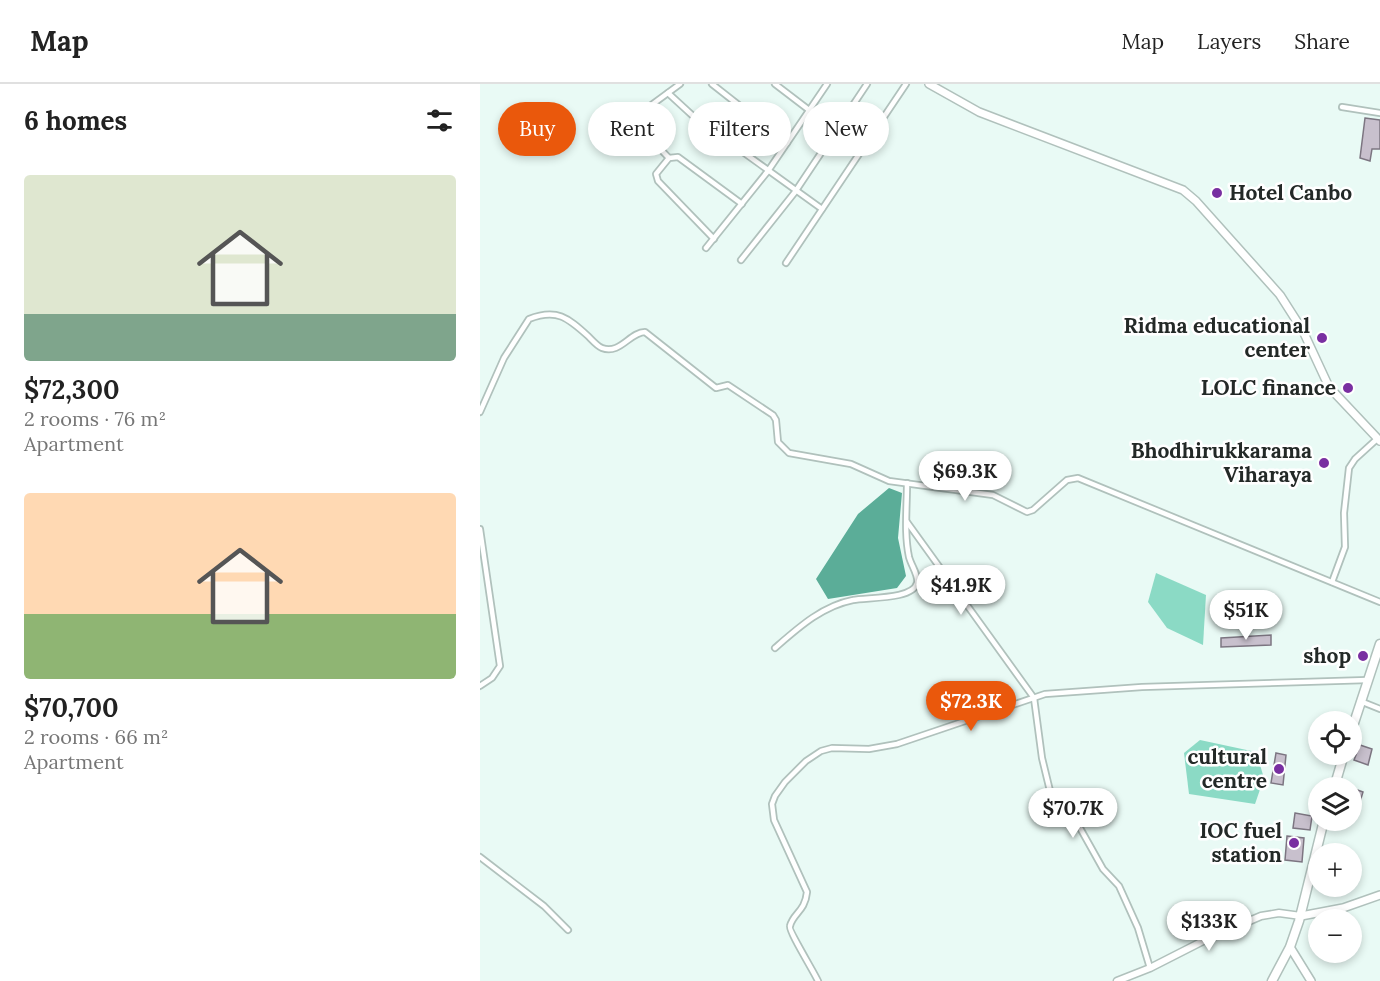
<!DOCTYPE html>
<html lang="en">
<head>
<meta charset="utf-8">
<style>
  :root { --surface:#fff; --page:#f2f2f2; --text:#222; --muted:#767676; --line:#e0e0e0; --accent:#ea580c }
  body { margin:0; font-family:Lora,serif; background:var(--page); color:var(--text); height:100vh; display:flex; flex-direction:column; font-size:22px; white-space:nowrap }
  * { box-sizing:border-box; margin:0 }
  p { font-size:20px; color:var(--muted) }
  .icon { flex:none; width:33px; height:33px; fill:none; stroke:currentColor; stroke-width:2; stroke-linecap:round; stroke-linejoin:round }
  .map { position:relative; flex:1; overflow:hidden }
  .details { display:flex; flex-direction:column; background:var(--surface); width:480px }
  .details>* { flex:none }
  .hud { position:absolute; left:18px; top:18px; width:570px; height:54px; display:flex; gap:12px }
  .controls { position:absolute; left:828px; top:627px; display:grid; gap:12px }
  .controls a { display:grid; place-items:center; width:54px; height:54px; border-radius:50%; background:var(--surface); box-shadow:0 3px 9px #0003; font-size:30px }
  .price { position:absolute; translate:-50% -51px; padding:0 14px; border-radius:21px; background:#fff; color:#222; font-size:20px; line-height:39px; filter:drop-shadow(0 2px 3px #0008) }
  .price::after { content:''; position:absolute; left:50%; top:36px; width:18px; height:14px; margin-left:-9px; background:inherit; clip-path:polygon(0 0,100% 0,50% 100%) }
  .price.current { background:var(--accent); color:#fff }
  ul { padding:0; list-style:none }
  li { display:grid; align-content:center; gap:12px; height:318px; padding:0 24px }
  li span { display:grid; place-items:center; height:186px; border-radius:6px; color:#555 }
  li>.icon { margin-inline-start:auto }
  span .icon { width:108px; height:108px; fill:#fffc; stroke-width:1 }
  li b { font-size:26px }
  h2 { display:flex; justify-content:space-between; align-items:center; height:72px; padding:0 24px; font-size:26px }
  .pill { padding:0 21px; border-radius:27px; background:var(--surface); box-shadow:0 3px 9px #0003; font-size:21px; line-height:54px }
  .pill.current { background:var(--accent); color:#fff }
  header { display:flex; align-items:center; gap:36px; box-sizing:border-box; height:84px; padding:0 30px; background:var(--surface); border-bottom:2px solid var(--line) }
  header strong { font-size:28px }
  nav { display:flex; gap:33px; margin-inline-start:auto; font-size:21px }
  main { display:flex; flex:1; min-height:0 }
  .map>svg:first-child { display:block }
  .green { fill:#8bdac5 }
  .water { fill:#5bad98 }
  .building { fill:#c8c0cd; stroke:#7c7581; stroke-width:1.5 }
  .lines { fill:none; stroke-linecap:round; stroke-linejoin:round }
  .street-casing { stroke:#b0c1bc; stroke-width:8 }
  .secondary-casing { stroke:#b0c1bc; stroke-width:9 }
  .primary-casing { stroke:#b0c1bc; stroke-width:10 }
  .highway-casing { stroke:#b0c1bc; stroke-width:11 }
  .street { stroke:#fff; stroke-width:4.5 }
  .secondary { stroke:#fff; stroke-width:6 }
  .primary { stroke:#fff; stroke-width:7 }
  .highway { stroke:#fff; stroke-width:8 }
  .poi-dot { fill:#792fa1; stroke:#fff; stroke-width:2 }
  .labels { text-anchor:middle; stroke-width:5; stroke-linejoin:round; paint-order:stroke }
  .poi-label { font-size:21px; font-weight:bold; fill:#232927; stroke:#fff; text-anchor:end }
</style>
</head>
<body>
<header>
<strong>Map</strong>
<nav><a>Map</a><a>Layers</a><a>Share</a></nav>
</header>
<main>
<section class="details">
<h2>6 homes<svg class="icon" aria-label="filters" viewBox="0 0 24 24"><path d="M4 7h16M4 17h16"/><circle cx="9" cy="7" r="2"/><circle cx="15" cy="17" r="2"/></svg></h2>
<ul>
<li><span style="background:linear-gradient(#dfe7d0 75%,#7fa58c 0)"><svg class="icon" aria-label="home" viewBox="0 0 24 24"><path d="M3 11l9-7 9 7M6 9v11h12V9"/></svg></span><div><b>$72,300</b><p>2 rooms · 76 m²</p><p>Apartment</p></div></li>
<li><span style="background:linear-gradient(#ffd9b3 65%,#8fb573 0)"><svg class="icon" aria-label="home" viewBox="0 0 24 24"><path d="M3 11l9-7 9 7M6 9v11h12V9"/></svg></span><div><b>$70,700</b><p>2 rooms · 66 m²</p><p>Apartment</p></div></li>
</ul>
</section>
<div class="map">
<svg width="900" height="897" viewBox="0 0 900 897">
  <rect width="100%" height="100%" fill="#e9faf5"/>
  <!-- green -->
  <g class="green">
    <polygon points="676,489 726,511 723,561 687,544 668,518"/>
    <polygon points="720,656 776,668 784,694 775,720 709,710 704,669"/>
  </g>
  <!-- water -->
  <polygon class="water" points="409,404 422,409 418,454 426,492 417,504 348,515 336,495 378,430"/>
  <!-- building -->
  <g class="building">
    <polygon points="885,34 900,36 900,65 892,65 890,77 880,74"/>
    <polygon points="791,551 791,561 741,563 741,554"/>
    <polygon points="880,661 892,665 888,681 874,676"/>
    <polygon points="796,669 806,671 803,701 791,699"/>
    <polygon points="872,704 883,708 875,734 872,733"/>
    <polygon points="815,729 832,732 830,746 813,744"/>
    <polygon points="807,752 824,754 822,778 805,776"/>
  </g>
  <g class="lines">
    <!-- street casing -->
    <g class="street-casing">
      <g id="street">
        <polyline points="232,0 307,59"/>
        <polyline points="295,0 329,26"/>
        <polyline points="188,9 213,32 342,125"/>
        <polyline points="862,23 900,29"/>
        <polyline points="152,36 189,74"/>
        <polyline points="147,39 200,0"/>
        <polyline points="234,155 178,97 176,90 189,74 198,73 262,120"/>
        <polyline points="226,164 288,87 347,0"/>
        <polyline points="261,176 315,108 387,0"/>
        <polyline points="306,179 426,0"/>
        <path d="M0,328L24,274L49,235C77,224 88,234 108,252C112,256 117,262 122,264C140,271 150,248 165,248L236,304L248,301L293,331L296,336L298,358L309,369L371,380L409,397L513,411L547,428L553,426L587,396L598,394L900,518"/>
        <polyline points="427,438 554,614 562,674 571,711 575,717 595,735 623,785 639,802 658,844 670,884"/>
        <polyline points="0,445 20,582 12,594 0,602"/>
        <polyline points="852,498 865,463 864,429 869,384 875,375 897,355"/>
        <path d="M295,564C318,544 342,522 373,516C386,513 433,516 437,499C439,492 431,481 429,473C424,449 427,424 427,399"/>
        <polyline points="880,617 900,625"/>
        <polyline points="0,773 64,822 88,846"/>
        <path d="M338,897C334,888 308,846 310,842C313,829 325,828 327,808L294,736L292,720L295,712L305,698L326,677L341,667L352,664L389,665L417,660L565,610L662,603L888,596"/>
      </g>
    </g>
    <!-- secondary casing -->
    <g class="secondary-casing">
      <polyline id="secondary" points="637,897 670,884 725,856 781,832 799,829 821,832"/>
    </g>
    <!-- primary casing -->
    <g class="primary-casing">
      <g id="primary">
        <polyline points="449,0 499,28 703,106 716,117 800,211 823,247 849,303 900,357"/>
        <polyline points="821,832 863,824 900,811"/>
        <polyline points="810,863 831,897"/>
      </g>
    </g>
    <!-- highway casing -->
    <g class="highway-casing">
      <g id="highway">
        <polyline points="872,645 900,560"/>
        <polyline points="854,704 864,670"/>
        <polyline points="792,897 810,863 819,837 844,736"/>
      </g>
    </g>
    <!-- street -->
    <use href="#street" class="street"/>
    <!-- secondary -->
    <use href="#secondary" class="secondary"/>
    <!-- primary -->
    <use href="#primary" class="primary"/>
    <!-- highway -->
    <use href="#highway" class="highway"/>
  </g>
  <!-- markers -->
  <g class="poi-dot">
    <circle cx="737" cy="109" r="6"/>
    <circle cx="842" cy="254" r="6"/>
    <circle cx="868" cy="304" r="6"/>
    <circle cx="844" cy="379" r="6"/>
    <circle cx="883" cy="572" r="6"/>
    <circle cx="799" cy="685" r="6"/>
    <circle cx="814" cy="759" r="6"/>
  </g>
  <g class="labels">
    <!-- poi labels -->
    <g class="poi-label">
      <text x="749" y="116" text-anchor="start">Hotel Canbo</text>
      <text x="830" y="249">Ridma educational<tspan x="830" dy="24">center</tspan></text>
      <text x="856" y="311">LOLC finance</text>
      <text x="832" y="374">Bhodhirukkarama<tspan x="832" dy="24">Viharaya</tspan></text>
      <text x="871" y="579">shop</text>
      <text x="787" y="680">cultural<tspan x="787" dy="24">centre</tspan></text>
      <text x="802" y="754">IOC fuel<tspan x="802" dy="24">station</tspan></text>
    </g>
  </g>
</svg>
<div class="controls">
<a><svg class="icon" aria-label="locate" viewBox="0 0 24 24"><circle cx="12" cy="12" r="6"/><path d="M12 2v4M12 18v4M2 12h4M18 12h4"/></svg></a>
<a><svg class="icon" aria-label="layers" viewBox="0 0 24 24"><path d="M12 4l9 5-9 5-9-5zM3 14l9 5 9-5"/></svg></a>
<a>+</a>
<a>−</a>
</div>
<b class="price" style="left:485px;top:418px">$69.3K</b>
<b class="price" style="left:481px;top:532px">$41.9K</b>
<b class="price" style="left:766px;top:557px">$51K</b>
<b class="price current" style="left:491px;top:648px">$72.3K</b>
<b class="price" style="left:593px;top:755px">$70.7K</b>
<b class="price" style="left:729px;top:868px">$133K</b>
<div class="hud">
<a class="pill current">Buy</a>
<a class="pill">Rent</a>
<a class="pill">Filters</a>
<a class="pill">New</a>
</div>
</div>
</main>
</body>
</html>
